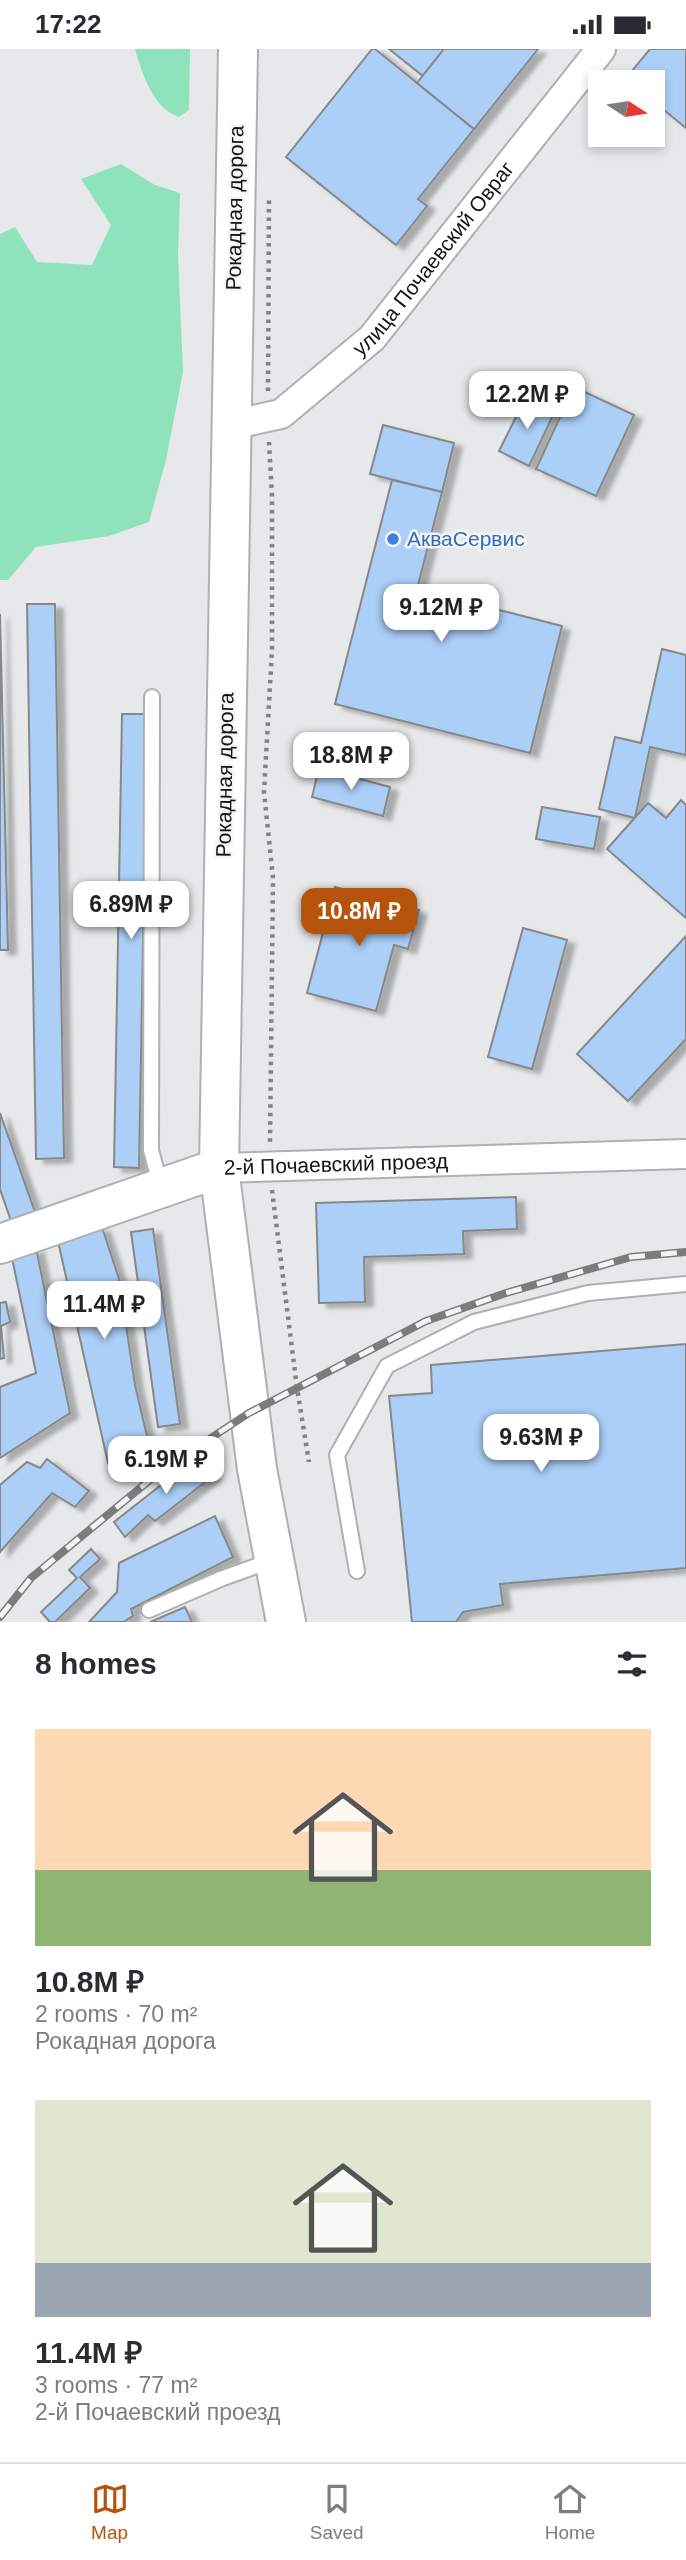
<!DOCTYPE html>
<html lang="en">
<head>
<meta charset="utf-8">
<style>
  :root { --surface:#fff; --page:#f2f2f3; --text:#2b2b33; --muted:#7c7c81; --line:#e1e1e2; --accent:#b45309 }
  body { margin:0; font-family:Helvetica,sans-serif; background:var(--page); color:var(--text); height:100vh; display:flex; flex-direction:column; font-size:26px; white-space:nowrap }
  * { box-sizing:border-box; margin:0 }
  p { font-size:23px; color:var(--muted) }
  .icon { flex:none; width:38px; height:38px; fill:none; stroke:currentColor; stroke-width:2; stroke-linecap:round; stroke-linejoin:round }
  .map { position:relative; height:1573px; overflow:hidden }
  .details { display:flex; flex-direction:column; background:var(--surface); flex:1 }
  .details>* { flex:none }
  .needle { width:46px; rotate:102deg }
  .buttons { position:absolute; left:588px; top:21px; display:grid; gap:14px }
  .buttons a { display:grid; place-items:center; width:77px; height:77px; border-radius:0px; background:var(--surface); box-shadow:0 4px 10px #0003; font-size:35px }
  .price { position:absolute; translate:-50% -60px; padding:0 16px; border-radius:14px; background:#fff; color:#222; font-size:23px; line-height:46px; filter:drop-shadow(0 2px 4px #0008) }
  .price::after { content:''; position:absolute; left:50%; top:42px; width:21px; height:16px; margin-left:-10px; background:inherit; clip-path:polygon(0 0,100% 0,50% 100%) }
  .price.on { background:var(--accent); color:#fff }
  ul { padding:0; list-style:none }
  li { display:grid; align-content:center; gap:14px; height:371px; padding:0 35px }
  li span { display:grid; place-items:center; height:217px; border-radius:0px; color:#555 }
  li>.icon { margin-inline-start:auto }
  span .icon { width:126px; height:126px; fill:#fffc; stroke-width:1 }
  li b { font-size:30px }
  h2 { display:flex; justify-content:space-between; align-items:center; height:84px; padding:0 35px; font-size:30px }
  .status { display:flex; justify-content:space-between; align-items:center; height:49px; padding:0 35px; background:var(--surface); direction:ltr }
  .status svg { height:19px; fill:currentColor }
  .tab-bar { display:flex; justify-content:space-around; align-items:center; height:98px; border-top:2px solid var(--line); background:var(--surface); font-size:19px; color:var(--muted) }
  .tab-bar a { display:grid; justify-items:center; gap:4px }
  .tab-bar .on { color:var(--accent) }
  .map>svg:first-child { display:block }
  .green { fill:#8ee3bd }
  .building { fill:#accff8; stroke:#878889; stroke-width:2; filter:url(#shadow) }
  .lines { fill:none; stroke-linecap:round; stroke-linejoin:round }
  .lane-casing { stroke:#afb0b1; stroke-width:18 }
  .street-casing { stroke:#afb0b1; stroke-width:32 }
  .secondary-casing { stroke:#afb0b1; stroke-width:42 }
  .path { stroke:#828383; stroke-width:4.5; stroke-dasharray:3.5 5; stroke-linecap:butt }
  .lane { stroke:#fff; stroke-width:14 }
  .street { stroke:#fff; stroke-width:28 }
  .secondary { stroke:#fff; stroke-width:38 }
  .rail-casing { stroke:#7c7c7d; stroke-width:8 }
  .rail { stroke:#f4f5f6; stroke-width:5; stroke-dasharray:16; stroke-linecap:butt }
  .shop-dot { fill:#3f7fe0; stroke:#f4f5f6; stroke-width:2.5 }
  .labels { text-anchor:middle; stroke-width:5; stroke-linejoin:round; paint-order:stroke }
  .street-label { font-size:21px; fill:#141414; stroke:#f4f5f6 }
  .shop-label { font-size:21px; fill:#366cbe; stroke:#f4f5f6; text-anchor:start }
</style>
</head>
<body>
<div class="status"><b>17:22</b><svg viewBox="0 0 49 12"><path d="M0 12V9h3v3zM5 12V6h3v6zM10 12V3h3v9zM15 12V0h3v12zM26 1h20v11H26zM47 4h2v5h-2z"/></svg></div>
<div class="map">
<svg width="686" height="1573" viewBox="0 0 686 1573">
  <defs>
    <filter id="shadow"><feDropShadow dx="8" dy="4.5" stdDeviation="2" flood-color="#0004"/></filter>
  </defs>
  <rect width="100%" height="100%" fill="#e7e8e9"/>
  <!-- green -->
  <g class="green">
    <path d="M135,0H190L189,61L179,68C153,60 142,24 135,0Z"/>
    <polygon points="121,115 155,136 180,144 178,206 183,323 166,411 149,473 109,487 36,498 8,531 0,531 0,185 15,178 37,213 92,216 111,176 81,130"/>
  </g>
  <!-- building -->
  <g class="building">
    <polygon points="372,0 375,0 474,80 418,150 427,157 396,196 286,108"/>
    <polygon points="389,0 444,0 423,27"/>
    <polygon points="444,0 538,0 474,80 417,34"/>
    <polygon points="650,0 686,0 686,79 653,52 653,33 631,33 626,29"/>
    <polygon points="574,338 634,366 596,447 536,420"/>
    <polygon points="526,348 555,362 529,417 499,402"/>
    <polygon points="383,376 454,394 442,443 370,425"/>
    <polygon points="392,431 442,443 417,540 562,577 530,704 335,655"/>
    <polygon points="27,555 55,555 64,1109 36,1110"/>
    <polygon points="0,565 8,901 0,901"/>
    <polygon points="662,600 686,606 686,706 650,698 635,769 599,760 615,688 641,694"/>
    <polygon points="122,665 147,665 139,1119 114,1118"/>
    <polygon points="319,719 390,738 383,767 312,748"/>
    <polygon points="681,751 686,756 686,869 607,800 648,754 666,769"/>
    <polygon points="542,758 600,768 594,800 536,790"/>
    <polygon points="335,838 419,861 408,900 394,896 376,962 307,944"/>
    <polygon points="523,879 567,891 532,1020 488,1008"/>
    <polygon points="686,887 686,990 628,1052 577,1005"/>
    <polygon points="0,1064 36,1166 12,1175 0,1140"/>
    <polygon points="516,1148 517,1180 463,1182 464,1205 364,1208 365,1253 319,1254 316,1154"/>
    <polygon points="102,1178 119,1230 135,1336 150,1400 108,1414 57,1188"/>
    <polygon points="153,1180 180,1375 158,1378 131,1183"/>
    <polygon points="36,1199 70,1364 0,1409 0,1338 36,1324 12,1209"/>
    <polygon points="6,1253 10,1273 1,1277 4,1309 0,1310 0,1254"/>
    <polygon points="686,1295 686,1519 500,1535 503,1556 463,1563 456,1573 412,1573 389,1347 432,1344 431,1316"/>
    <polygon points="204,1409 213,1427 155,1472 148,1466 125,1488 114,1473 170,1429"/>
    <polygon points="47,1410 89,1442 75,1458 52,1444 0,1503 0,1436 27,1413 40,1419"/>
    <polygon points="215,1467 233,1508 131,1560 133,1567 123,1573 89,1573 117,1543 119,1514"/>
    <polygon points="91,1500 100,1510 80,1528 90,1539 55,1573 50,1573 41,1563 77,1529 69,1521"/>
    <polygon points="185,1558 192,1573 150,1573"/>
  </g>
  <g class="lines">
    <!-- lane casing -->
    <g class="lane-casing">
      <g id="lane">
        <polyline points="152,648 151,1101 161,1138"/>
        <polyline points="357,1522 337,1406 387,1317 474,1273 588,1244 686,1235"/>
        <polyline points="149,1561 223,1529 273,1511"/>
      </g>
    </g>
    <!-- street casing -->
    <g class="street-casing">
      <g id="street">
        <path id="s1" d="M231,376L281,365L372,289L601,0"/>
        <path id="s2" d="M219,1119L686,1105"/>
      </g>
    </g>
    <!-- secondary casing -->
    <g class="secondary-casing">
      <g id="secondary">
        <polyline points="238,0 219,1119 257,1420 286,1573"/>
        <polyline points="0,1195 219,1119"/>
      </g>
    </g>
    <!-- path -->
    <g class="path">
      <polyline points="268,342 269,148"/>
      <polyline points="269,393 272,447 272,601 264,743 273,829 270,1094"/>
      <polyline points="272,1141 297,1339 309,1413"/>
    </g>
    <!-- lane -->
    <use href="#lane" class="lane"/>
    <!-- street -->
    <use href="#street" class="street"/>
    <!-- secondary -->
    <use href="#secondary" class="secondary"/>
    <!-- rail casing -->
    <g class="rail-casing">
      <polyline id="rail" points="0,1568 31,1529 162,1421 249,1364 426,1272 506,1244 631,1208 686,1203"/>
    </g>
    <!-- rail -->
    <use href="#rail" class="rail"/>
  </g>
  <!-- markers -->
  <circle class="shop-dot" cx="393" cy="490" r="7"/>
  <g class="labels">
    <!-- street labels -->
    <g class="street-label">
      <text transform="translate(235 159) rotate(-89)" y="7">Рокадная дорога</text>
      <text dy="7" stroke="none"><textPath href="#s1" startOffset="270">улица Почаевский Овраг</textPath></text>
      <text transform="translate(225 726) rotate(-89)" y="7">Рокадная дорога</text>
      <text dy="7" stroke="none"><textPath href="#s2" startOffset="117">2-й Почаевский проезд</textPath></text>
    </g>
    <!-- shop labels -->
    <g class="shop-label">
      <text x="407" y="497">АкваСервис</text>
    </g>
  </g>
</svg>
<div class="buttons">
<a><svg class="needle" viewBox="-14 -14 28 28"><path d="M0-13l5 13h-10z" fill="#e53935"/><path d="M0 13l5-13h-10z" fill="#7c7c81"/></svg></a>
</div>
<b class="price" style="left:527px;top:382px">12.2M ₽</b>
<b class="price" style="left:441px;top:595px">9.12M ₽</b>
<b class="price" style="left:351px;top:743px">18.8M ₽</b>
<b class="price" style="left:131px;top:892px">6.89M ₽</b>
<b class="price on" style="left:359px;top:899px">10.8M ₽</b>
<b class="price" style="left:104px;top:1292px">11.4M ₽</b>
<b class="price" style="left:541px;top:1425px">9.63M ₽</b>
<b class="price" style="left:166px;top:1447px">6.19M ₽</b>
</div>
<section class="details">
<h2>8 homes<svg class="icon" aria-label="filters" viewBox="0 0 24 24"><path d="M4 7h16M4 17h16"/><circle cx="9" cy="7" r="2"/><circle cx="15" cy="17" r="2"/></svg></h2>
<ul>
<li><span style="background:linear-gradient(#ffd9b3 65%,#8fb573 0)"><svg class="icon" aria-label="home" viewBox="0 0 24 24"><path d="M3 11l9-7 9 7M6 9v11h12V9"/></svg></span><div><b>10.8M ₽</b><p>2 rooms · 70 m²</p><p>Рокадная дорога</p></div></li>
<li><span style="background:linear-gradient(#dfe7d0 75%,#9aa5b1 0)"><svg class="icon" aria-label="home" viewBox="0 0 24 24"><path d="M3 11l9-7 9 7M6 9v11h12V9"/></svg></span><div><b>11.4M ₽</b><p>3 rooms · 77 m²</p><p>2-й Почаевский проезд</p></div></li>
</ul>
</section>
<nav class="tab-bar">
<a class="on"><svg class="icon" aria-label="map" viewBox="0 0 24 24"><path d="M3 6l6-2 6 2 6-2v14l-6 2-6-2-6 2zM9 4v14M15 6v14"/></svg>Map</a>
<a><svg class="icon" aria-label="saved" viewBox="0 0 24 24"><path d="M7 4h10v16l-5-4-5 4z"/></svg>Saved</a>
<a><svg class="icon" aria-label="home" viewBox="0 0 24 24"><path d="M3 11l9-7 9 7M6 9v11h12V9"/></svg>Home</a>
</nav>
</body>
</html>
